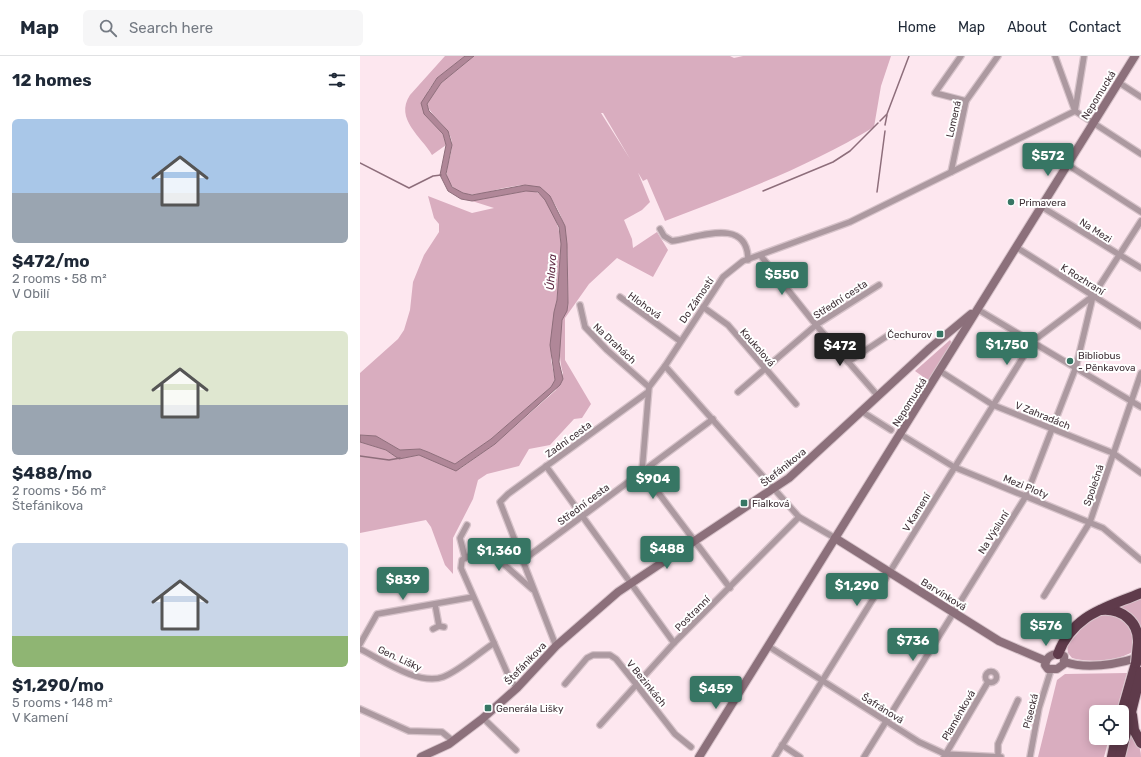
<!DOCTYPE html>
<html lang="en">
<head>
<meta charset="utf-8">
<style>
  :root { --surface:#fff; --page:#f6f6f7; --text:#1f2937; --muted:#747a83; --line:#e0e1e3; --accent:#377664 }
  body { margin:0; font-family:Rubik,sans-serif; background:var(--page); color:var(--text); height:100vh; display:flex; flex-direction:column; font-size:15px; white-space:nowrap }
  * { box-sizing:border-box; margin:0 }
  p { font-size:13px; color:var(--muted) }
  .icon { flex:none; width:22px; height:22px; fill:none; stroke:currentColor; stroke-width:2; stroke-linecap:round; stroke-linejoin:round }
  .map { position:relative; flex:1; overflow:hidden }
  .panel { display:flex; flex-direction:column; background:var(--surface); width:360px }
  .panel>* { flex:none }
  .tools { position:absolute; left:729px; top:649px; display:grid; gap:8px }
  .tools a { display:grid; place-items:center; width:40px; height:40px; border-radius:6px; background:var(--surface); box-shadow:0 2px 10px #0003; font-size:20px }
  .price { position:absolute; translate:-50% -34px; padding:0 9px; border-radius:4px; background:var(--accent); color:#fff; font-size:13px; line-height:26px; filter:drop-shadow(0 1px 2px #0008) }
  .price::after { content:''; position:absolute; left:50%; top:24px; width:12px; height:9px; margin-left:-6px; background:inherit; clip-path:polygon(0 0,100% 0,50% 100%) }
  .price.on { background:#222; color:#fff }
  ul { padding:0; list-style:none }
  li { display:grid; align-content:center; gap:8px; height:212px; padding:0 12px }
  li span { display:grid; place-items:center; height:124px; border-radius:6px; color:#555 }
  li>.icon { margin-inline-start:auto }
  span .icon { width:72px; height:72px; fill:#fffc; stroke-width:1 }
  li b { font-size:17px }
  h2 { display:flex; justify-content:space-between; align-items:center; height:48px; padding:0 12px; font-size:17px }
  header { display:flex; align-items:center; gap:24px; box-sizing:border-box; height:56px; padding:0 20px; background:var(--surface); border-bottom:1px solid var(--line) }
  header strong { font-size:19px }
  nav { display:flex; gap:22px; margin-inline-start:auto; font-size:14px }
  .search { width:280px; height:36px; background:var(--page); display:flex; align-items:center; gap:10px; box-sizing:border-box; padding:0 14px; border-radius:6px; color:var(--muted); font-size:15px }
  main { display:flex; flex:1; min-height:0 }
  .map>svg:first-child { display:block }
  .green { fill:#d9adbf }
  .water { fill:#b08798; stroke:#8e6e7b }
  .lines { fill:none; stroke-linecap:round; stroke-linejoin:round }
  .stream { stroke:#8e6e7b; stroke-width:1.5 }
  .street-casing { stroke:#d7c3ca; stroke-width:8 }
  .secondary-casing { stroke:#d7c3ca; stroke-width:10 }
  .highway-casing { stroke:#d7c3ca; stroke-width:12 }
  .street { stroke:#ac99a0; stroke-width:5.5 }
  .secondary { stroke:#8c707b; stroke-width:8 }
  .highway { stroke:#5f3b4b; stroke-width:10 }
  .highway-bridge-casing { stroke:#d7c3ca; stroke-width:12; stroke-linecap:butt }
  .highway-bridge { stroke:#5f3b4b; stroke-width:10 }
  .poi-dot { fill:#377664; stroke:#fff; stroke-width:1.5 }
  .labels { text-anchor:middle; stroke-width:4; stroke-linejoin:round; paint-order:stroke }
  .street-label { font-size:10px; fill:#403238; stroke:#fff }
  .poi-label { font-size:10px; fill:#403238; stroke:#fff; text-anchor:start }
  .water-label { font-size:11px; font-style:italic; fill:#5c2640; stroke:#fff }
</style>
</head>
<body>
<header>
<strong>Map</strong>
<div class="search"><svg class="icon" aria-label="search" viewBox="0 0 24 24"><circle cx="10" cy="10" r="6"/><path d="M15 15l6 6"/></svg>Search here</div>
<nav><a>Home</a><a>Map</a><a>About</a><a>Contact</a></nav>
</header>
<main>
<section class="panel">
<h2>12 homes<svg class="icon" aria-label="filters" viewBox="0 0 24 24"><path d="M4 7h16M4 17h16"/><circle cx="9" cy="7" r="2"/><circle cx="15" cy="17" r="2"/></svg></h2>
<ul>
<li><span style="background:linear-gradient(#a9c7e8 60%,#9aa5b1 0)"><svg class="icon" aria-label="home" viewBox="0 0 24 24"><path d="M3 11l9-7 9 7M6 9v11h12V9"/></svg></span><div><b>$472/mo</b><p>2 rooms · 58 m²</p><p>V Obilí</p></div></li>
<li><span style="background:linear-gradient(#dfe7d0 60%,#9aa5b1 0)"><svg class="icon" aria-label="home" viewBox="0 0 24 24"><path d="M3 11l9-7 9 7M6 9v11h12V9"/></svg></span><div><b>$488/mo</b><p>2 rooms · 56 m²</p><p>Štefánikova</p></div></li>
<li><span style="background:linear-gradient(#c9d6e8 75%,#8fb573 0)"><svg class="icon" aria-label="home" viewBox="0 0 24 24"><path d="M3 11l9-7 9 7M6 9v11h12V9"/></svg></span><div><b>$1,290/mo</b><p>5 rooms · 148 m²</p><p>V Kamení</p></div></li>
</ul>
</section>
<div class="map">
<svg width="781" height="701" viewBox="0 0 781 701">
  <rect width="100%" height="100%" fill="#fde7ef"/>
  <!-- green -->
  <g class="green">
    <path d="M85,0H105L77,22L68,35L64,58L83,78L86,89L72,99C62,81 34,63 50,39Z"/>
    <path d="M114,0H370L374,2L383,0H531L521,30L514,71C448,111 376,138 305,165L287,123L283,125L243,57H241L277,114L290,146L282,154L264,164L272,183L273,192L297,176L308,194L293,221L257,202L229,228L205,262V304L231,348L222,362L214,363L190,389L169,393L159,410L127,418L118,424L113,443L93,482V518L85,509L71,471L66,464L0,477V386L26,394L39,403L59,399L96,414L101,412L135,388L196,334L203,317C199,306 198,276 202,264C204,256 207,256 208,247C207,209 216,139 166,129C158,128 137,134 127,136C115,139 103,141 93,131C80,119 92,103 92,88C91,70 72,64 67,48L81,27Z"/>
    <path d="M166,135C169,135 175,135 178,137C192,144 200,174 201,188L197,244L193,269L191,304L195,324L191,331L131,383L95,408L68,396L60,393L40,394L16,380L0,379V317L38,283L44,274L50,254L53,226L64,199L79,176V168L74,162L68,140L112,157L134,152L112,145Z"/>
    <polygon points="590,284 592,287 569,325 555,315"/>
    <polygon points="781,540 781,572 769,557 758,552"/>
    <path d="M741,558H759L775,575L774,595C758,605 730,607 712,602L708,597L707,590L726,567Z"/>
    <polygon points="767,617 756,656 736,656 736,682 749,682 744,701 678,701 697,624 705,618"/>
    <path d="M771,672C775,682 781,690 781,701H765Z"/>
  </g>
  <!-- water -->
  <polygon class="water" points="105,0 114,0 81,27 67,48 69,55 88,75 92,89 86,118 92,131 103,137 112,139 165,129 180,131 190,140 205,170 207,188 208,247 207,255 202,264 199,306 203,323 200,329 135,388 96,415 59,399 39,403 26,394 0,386 0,379 16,380 40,394 60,393 68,396 95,408 131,383 191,331 195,324 190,289 194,256 197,244 201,188 199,171 185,144 178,136 166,135 112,145 101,143 88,135 80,119 86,89 83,78 64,58 61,47 77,22"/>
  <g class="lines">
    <!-- stream -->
    <g class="stream">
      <polyline points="520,65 527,58 549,0"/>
      <polyline points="525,69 527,59"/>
      <polyline points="0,107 49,132 73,120 81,119"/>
      <polyline points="403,135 473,106 490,95 518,67"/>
      <polyline points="517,136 525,75"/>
      <polyline points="0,400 29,404 40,402"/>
    </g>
    <!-- street casing -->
    <g class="street-casing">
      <g id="street">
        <polyline points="601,0 575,37 606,45"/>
        <polyline points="724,0 715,55 781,98"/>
        <polyline points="758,26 781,41"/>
        <polyline points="708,109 781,156"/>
        <polyline points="591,116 606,45 638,0"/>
        <polyline points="682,151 781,212"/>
        <path d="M300,173L304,180L312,185C337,182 388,160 388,204"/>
        <polyline points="656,191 781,270"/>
        <polyline points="401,200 456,269 518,340"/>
        <polyline points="260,241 320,285"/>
        <polyline points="220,249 225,271 247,294 289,331"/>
        <polyline points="343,251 368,269 436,348"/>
        <polyline points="617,253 781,351"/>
        <polyline points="488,306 530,278 532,278 535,280"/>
        <polyline points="305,310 439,461 475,482"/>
        <polyline points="580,315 633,349 753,397 781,417"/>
        <polyline points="378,336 456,269 519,229"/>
        <polyline points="501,355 531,374"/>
        <polyline points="540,378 594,411 743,472 781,504"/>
        <polyline points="186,410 314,587"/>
        <polyline points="105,502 100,482 107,469"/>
        <polyline points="162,505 353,363"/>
        <polyline points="370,532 282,415 289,331 305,310 363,221 383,205 490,166 715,55 695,0"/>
        <polyline points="684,540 730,466 781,317"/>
        <polyline points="75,548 79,570"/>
        <polyline points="73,573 79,570 84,571"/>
        <polyline points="0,588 17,558 113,541"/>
        <polyline points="196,590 140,446 148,438 288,336"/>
        <polyline points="408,590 559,686 585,698 641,701"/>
        <path d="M0,593C22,604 59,630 83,621C99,615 119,597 134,587"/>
        <circle cx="631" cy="621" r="5.5"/>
        <polyline points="205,628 227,602 233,599 250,599 256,603 276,628 315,678 331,691"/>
        <polyline points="157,632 149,621 101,512 102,504 121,493 131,497 172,533"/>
        <polyline points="0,653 49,675 82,676 93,685"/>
        <polyline points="123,662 156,694"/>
        <polyline points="240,669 314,587 439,461"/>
        <polyline points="422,689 440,701"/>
        <polyline points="415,701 673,285 733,240"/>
        <polyline points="504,701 666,440 716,311 733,240 781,165"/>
        <polyline points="584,701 628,626"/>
        <polyline points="638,701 638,688 658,644"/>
        <polyline points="670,701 679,652 691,614"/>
      </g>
    </g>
    <!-- secondary casing -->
    <g class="secondary-casing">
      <g id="secondary">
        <polyline points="475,482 639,585 686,605"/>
        <path d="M698,598L704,600V608L697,613H688L685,609C686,602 691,598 698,598Z"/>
        <path d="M705,606C728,614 757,608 780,601"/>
        <polyline points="61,701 89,688 122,663 157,632 196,590 258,536 429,422 570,292 611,258"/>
        <polyline points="339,701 775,0"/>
      </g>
    </g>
    <!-- highway casing -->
    <g class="highway-casing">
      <g id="highway">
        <path d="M741,554C762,552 779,566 778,587"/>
        <path d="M698,598C713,558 746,552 781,537"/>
        <polyline points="762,656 776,607"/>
        <polyline points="772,659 774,674 781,687"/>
        <polyline points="752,701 756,682"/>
        <polyline points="760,701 781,616"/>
      </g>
    </g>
    <!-- street -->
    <use href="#street" class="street"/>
    <!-- secondary -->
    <use href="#secondary" class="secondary"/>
    <!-- highway -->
    <use href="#highway" class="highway"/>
    <!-- highway-bridge casing -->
    <g class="highway-bridge-casing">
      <polyline id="highway-bridge" points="776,607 778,587"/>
    </g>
    <!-- highway-bridge -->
    <use href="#highway-bridge" class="highway-bridge"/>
  </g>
  <!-- markers -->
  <g class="poi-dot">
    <circle cx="651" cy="146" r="4"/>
    <rect x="576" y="274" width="8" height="8" rx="2"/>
    <circle cx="710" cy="305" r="4"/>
    <rect x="380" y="443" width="8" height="8" rx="2"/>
    <rect x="124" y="648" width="8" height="8" rx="2"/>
  </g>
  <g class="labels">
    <!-- street labels -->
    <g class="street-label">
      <text transform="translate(738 39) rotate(-58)" y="4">Nepomucká</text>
      <text transform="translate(593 63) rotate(-77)" y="4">Lomená</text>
      <text transform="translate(736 174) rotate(32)" y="4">Na Mezi</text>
      <text transform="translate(723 223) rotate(32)" y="4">K Rozhraní</text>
      <text transform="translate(480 243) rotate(-33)" y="4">Střední cesta</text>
      <text transform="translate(336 244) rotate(-56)" y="4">Do Zámostí</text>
      <text transform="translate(285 249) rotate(36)" y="4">Hlohová</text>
      <text transform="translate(255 287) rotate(43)" y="4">Na Drahách</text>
      <text transform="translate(398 291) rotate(49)" y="4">Koukolová</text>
      <text transform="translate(549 346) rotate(-58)" y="4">Nepomucká</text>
      <text transform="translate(683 359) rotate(22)" y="4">V Zahradách</text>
      <text transform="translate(208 383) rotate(-36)" y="4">Zadní cesta</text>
      <text transform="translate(423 411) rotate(-39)" y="4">Štefánikova</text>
      <text transform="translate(733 429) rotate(-71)" y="4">Společná</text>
      <text transform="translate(666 430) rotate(22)" y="4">Mezi Ploty</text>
      <text transform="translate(223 448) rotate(-37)" y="4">Střední cesta</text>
      <text transform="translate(556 456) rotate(-58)" y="4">V Kamení</text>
      <text transform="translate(633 476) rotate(-58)" y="4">Na Výsluní</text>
      <text transform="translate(584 538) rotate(32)" y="4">Barvínková</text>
      <text transform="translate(332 557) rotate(-45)" y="4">Postranní</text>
      <text transform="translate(40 602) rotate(25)" y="4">Gen. Lišky</text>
      <text transform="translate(165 607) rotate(-46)" y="4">Štefánikova</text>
      <text transform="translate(287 627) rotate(51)" y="4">V Bezinkách</text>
      <text transform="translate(523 652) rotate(32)" y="4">Šafránová</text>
      <text transform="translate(670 655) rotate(-76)" y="4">Písecká</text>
      <text transform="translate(598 659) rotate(-60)" y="4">Plaménková</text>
    </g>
    <!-- poi labels -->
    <g class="poi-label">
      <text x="659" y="150">Primavera</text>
      <text x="572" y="282" text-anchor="end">Čechurov</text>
      <text x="718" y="303">Bibliobus<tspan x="718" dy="12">- Pěnkavova</tspan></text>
      <text x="392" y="451">Fialková</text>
      <text x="136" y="656">Generála Lišky</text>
    </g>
    <!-- water labels -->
    <g class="water-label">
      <text transform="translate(191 216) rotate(-86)" y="4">Úhlava</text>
    </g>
  </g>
</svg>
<div class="tools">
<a><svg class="icon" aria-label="locate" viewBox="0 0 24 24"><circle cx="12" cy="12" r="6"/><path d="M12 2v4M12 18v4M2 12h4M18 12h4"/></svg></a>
</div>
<b class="price" style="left:688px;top:121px">$572</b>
<b class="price" style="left:422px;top:240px">$550</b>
<b class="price" style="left:647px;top:310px">$1,750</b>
<b class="price on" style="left:480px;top:311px">$472</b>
<b class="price" style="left:293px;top:444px">$904</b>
<b class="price" style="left:307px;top:514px">$488</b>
<b class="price" style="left:139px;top:516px">$1,360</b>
<b class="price" style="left:43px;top:545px">$839</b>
<b class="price" style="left:497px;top:551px">$1,290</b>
<b class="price" style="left:686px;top:591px">$576</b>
<b class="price" style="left:553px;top:606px">$736</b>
<b class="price" style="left:356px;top:654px">$459</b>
</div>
</main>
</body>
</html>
